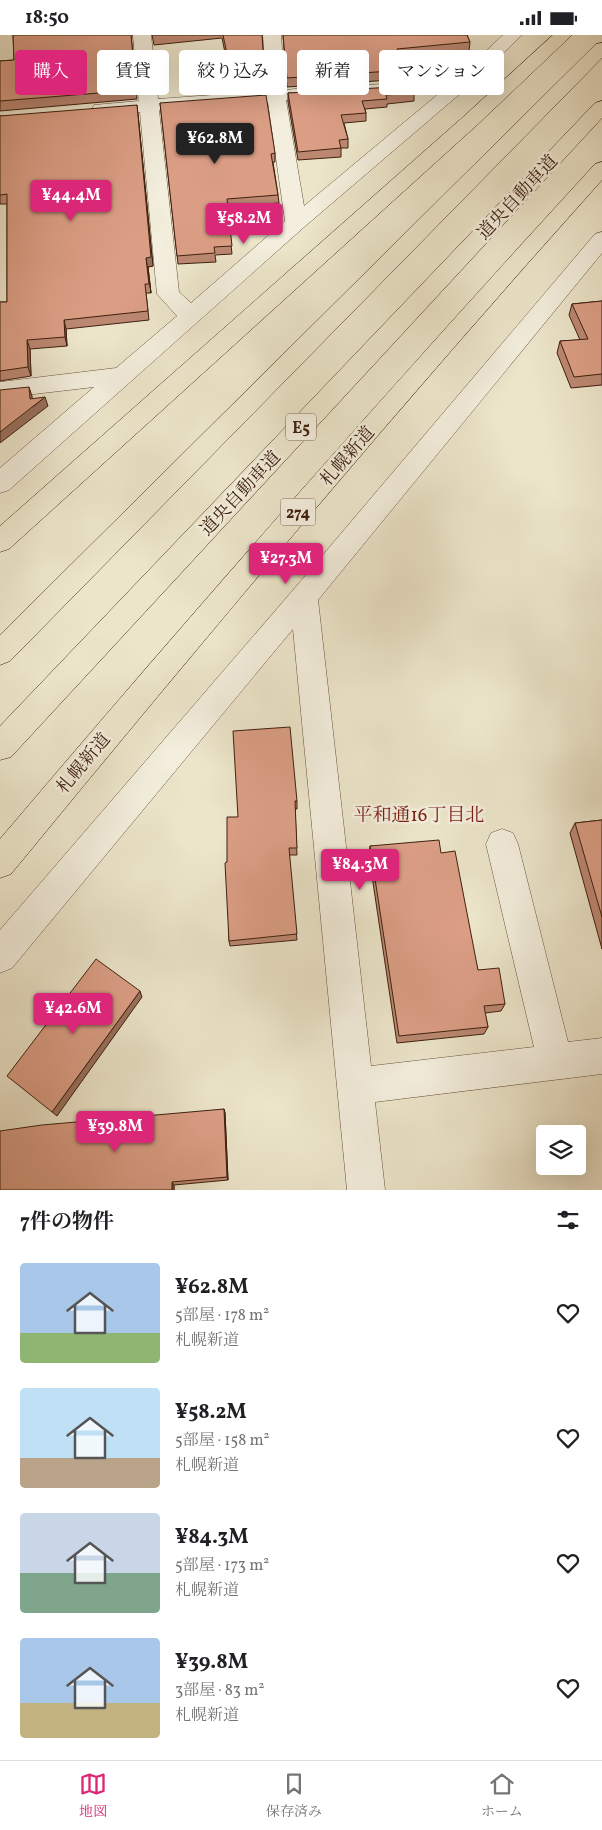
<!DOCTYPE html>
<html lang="ja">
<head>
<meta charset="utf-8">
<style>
  :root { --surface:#fff; --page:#f2f2f2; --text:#202124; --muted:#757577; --line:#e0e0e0; --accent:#db2777 }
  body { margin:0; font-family:Vollkorn,"Noto Serif JP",serif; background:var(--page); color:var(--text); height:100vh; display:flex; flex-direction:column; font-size:19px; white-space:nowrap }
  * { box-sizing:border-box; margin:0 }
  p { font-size:16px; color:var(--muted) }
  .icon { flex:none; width:28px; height:28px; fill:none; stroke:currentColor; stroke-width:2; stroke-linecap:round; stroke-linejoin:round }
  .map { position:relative; height:1155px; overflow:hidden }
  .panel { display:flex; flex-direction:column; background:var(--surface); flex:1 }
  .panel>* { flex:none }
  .hud { position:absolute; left:15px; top:15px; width:572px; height:45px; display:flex; gap:10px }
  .fabs { position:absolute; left:536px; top:1090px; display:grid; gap:10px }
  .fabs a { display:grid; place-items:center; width:50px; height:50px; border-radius:5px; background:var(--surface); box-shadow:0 5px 20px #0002; font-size:25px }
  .price { position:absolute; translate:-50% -42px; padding:0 11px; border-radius:5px; background:var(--accent); color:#fff; font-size:16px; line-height:32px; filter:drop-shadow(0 1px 2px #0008) }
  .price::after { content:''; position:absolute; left:50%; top:30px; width:15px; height:11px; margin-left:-8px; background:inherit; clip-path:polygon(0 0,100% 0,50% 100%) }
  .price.on { background:#222; color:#fff }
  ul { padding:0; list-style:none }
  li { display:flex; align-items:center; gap:15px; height:125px; padding:0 20px }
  li span { display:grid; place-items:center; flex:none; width:140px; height:100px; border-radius:5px; color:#555 }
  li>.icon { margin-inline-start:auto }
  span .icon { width:60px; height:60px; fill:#fffc; stroke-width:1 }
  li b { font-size:21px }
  h2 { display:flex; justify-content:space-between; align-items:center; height:60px; padding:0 20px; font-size:21px }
  .chip { padding:0 18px; border-radius:5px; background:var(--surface); box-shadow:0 5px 20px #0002; font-size:18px; line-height:45px }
  .chip.on { background:var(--accent); color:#fff }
  .status { display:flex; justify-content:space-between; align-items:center; height:35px; padding:0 25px; background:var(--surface); direction:ltr }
  .status svg { height:14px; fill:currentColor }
  .dock { display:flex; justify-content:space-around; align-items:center; height:70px; border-top:1px solid var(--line); background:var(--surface); font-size:14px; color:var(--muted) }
  .dock a { display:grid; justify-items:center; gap:2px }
  .dock .on { color:var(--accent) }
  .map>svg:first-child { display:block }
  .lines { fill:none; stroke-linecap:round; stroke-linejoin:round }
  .minor-casing { stroke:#6a513e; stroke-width:1 }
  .highway-casing { stroke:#3e200f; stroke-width:1 }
  .minor { fill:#f3eedd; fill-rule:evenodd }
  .highway { fill:#ece5ca; fill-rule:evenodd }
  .wall { fill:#bc8872; stroke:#3e200f }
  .shaded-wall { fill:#996f5d; stroke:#3e200f }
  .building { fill:#db9e85; stroke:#3e200f }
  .labels { text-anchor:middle; stroke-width:5; stroke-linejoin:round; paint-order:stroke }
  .shield { fill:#f3eedd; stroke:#745e4d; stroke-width:1 }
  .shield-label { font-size:16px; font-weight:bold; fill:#3e200f }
  .street-label { font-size:18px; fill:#3e200f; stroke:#f3eedd }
  .neighbourhood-label { font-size:19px; fill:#7a1f14; stroke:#f3eedd }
</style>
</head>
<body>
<div class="status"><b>18:50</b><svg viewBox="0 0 49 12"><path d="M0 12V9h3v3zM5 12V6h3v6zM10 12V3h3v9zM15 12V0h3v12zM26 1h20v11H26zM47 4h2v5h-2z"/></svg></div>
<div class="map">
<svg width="602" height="1155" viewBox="0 0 602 1155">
  <rect width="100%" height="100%" fill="#ece5ca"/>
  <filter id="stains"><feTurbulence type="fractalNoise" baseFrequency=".004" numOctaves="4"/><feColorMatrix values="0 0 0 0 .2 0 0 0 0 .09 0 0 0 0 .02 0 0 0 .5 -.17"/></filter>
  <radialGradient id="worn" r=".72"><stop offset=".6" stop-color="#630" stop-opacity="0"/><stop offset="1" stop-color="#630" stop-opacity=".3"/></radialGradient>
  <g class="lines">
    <!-- minor casing -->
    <g class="minor-casing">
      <g id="minor">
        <path d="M133,0H151L158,64L267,56L263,0H281L285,55L325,51L331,53L334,57L331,61L286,65L304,171L443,55L375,59L369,58L366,54L369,50L457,43L503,0H522L468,52L303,193L9,455L0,458V433L94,352L0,363V347L116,333L177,281L157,259L140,77L101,80L94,78L92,74L94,70L139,66ZM268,67L285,186L191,268L179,257L159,75Z"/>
        <polygon points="602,197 602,218 318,565 371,1031 534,1012 486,809 491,798 502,794 513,798 518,809 568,1007 602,1003 602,1039 375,1067 385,1155 347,1155 293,594 12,933 0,938 0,895 294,554 595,199"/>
      </g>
    </g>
    <!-- highway casing -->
    <g class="highway-casing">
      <g id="highway">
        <polygon points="553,0 572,0 477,90 9,514 0,517 0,491 463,82"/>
        <polygon points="602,8 602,23 10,626 0,630 0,600 596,9"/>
        <polygon points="602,66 602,83 11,722 0,725 0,691 595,68"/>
        <path d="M602,127V145C399,371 204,604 11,839L0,843V804C194,575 392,350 595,129Z"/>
      </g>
    </g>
    <!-- minor -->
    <use href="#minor" class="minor"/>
    <!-- highway -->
    <use href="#highway" class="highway"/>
  </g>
  <!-- wall -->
  <g class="wall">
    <polygon points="13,0 131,0 137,64 0,76 0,26 14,25"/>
    <polygon points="152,0 262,0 265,53 233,56 222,3 154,10"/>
    <polygon points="283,0 467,0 470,7 469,16 401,22 406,35 405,44 287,52"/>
    <polygon points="288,58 414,58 414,66 387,69 387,72 365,74 366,78 366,86 344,88 348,104 348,113 341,113 341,122 298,125 288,67"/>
    <polygon points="160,68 275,118 275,127 273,127 278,160 279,168 227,172 232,219 215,220 216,227 178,229"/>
    <polygon points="138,79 153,231 148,232 151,258 146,258 149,285 66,294 67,311 30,314 31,341 0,346 0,267 7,267 7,169 0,169 0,81"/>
    <polygon points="602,266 602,350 571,353 557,318 560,306 580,305 569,280 572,269"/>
    <polygon points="297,766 297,774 295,774 297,820 289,820 297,905 230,911 229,906 227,827 238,782"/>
    <polygon points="602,785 602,914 570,798 575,788"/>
    <polygon points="370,811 441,818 478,935 505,969 501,976 485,978 488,992 484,999 397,1008 369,821"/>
    <polygon points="224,1074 225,1078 228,1145 174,1150 174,1155 0,1155"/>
  </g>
  <!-- shaded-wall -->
  <g class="shaded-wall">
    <polygon points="137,70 153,231 148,232 151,258 146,223"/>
    <polygon points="64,285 66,294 67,311 65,302"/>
    <polygon points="27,305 30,314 31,341 28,332"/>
    <polygon points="29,352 32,361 33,372 45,362 48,371 0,408 0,397"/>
    <polygon points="140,956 142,962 57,1081 52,1077"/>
    <polygon points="224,1074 225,1078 228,1145 227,1142"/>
    <polygon points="172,1147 174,1150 174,1155 172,1155"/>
  </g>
  <!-- building -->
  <g class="building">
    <polygon points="13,0 131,0 136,55 0,66 0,26 14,25"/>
    <polygon points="223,0 262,0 265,44 233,47"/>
    <polygon points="283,0 467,0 470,7 397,14 406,35 287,43"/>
    <polygon points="411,51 414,58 386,60 387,64 362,66 366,78 341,80 348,104 339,105 341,113 298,117 288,58"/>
    <polygon points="266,60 275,118 271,119 278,160 227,164 232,211 214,212 215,218 177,221 160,68"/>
    <polygon points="137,70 151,222 146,223 149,249 145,249 148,276 64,285 65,302 27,305 28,332 0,336 0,267 7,267 7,159 0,160 0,81"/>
    <polygon points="602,266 602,339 574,342 560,306 588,304 572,269"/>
    <polygon points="29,352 30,364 45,362 0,397 0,355"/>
    <polygon points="290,692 297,766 295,766 297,813 289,813 297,899 229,906 225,828 227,827 227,782 238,782 233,696"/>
    <polygon points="602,785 602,882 575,788"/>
    <polygon points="439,805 441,818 455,816 478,935 499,933 505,969 484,971 488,992 399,1001 370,811"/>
    <polygon points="96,924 140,956 52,1077 7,1041"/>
    <polygon points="224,1074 227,1142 172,1147 172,1155 0,1155 0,1096 42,1090"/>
  </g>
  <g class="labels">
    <!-- shield labels -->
    <g class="shield">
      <rect x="286" y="378.5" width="30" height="27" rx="4"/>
      <rect x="280.5" y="463.5" width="35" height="27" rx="4"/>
    </g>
    <g class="shield-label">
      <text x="301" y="398">E5</text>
      <text x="298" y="483">274</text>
    </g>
    <!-- street labels -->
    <g class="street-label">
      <text transform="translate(517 162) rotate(-47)" y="6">道央自動車道</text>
      <text transform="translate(347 421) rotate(-49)" y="6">札幌新道</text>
      <text transform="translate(240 458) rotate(-47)" y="6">道央自動車道</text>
      <text transform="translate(83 728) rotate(-50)" y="6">札幌新道</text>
    </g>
    <!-- neighbourhood labels -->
    <g class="neighbourhood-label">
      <text x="419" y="786">平和通16丁目北</text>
    </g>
  </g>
  <rect width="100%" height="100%" filter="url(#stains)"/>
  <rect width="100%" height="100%" fill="url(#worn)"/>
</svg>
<div class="fabs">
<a><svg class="icon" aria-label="layers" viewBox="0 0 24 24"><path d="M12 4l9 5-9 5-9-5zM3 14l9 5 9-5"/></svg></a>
</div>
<b class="price on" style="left:215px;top:130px">¥62.8M</b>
<b class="price" style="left:71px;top:187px">¥44.4M</b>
<b class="price" style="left:244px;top:210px">¥58.2M</b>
<b class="price" style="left:286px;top:550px">¥27.3M</b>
<b class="price" style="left:360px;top:856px">¥84.3M</b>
<b class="price" style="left:73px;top:1000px">¥42.6M</b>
<b class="price" style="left:115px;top:1118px">¥39.8M</b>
<div class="hud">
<a class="chip on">購入</a>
<a class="chip">賃貸</a>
<a class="chip">絞り込み</a>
<a class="chip">新着</a>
<a class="chip">マンション</a>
</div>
</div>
<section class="panel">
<h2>7件の物件<svg class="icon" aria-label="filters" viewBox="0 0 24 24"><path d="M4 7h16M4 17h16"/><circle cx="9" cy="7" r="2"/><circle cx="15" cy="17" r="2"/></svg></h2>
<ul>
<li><span style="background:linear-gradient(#a9c7e8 70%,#8fb573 0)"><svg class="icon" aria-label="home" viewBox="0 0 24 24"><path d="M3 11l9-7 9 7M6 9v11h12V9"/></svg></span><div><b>¥62.8M</b><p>5部屋 · 178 m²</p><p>札幌新道</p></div><svg class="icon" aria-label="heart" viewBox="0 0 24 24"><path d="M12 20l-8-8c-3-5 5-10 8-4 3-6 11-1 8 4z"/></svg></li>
<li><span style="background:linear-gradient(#bfe0f5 70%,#b9a48a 0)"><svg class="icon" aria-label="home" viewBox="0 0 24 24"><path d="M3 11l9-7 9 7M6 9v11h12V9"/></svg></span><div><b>¥58.2M</b><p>5部屋 · 158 m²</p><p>札幌新道</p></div><svg class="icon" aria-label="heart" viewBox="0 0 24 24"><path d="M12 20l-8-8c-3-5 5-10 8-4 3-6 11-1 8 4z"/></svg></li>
<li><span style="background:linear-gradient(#c9d6e8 60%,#7fa58c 0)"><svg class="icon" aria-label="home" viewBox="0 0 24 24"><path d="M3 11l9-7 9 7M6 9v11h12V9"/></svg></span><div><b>¥84.3M</b><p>5部屋 · 173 m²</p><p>札幌新道</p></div><svg class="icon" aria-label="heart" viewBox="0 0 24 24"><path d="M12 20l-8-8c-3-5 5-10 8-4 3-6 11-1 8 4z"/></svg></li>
<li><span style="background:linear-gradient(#a9c7e8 65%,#c2b280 0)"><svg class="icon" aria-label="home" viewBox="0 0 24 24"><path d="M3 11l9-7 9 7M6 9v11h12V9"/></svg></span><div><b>¥39.8M</b><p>3部屋 · 83 m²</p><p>札幌新道</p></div><svg class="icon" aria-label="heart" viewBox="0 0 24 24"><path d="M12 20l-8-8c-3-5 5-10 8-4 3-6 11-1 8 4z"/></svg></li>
</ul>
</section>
<nav class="dock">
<a class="on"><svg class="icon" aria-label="map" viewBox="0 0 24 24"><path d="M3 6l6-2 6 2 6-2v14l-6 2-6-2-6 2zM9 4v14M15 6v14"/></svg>地図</a>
<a><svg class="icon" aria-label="saved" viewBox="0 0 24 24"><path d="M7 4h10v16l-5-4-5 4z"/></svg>保存済み</a>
<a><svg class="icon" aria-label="home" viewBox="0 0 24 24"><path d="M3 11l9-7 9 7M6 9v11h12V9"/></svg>ホーム</a>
</nav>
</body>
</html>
